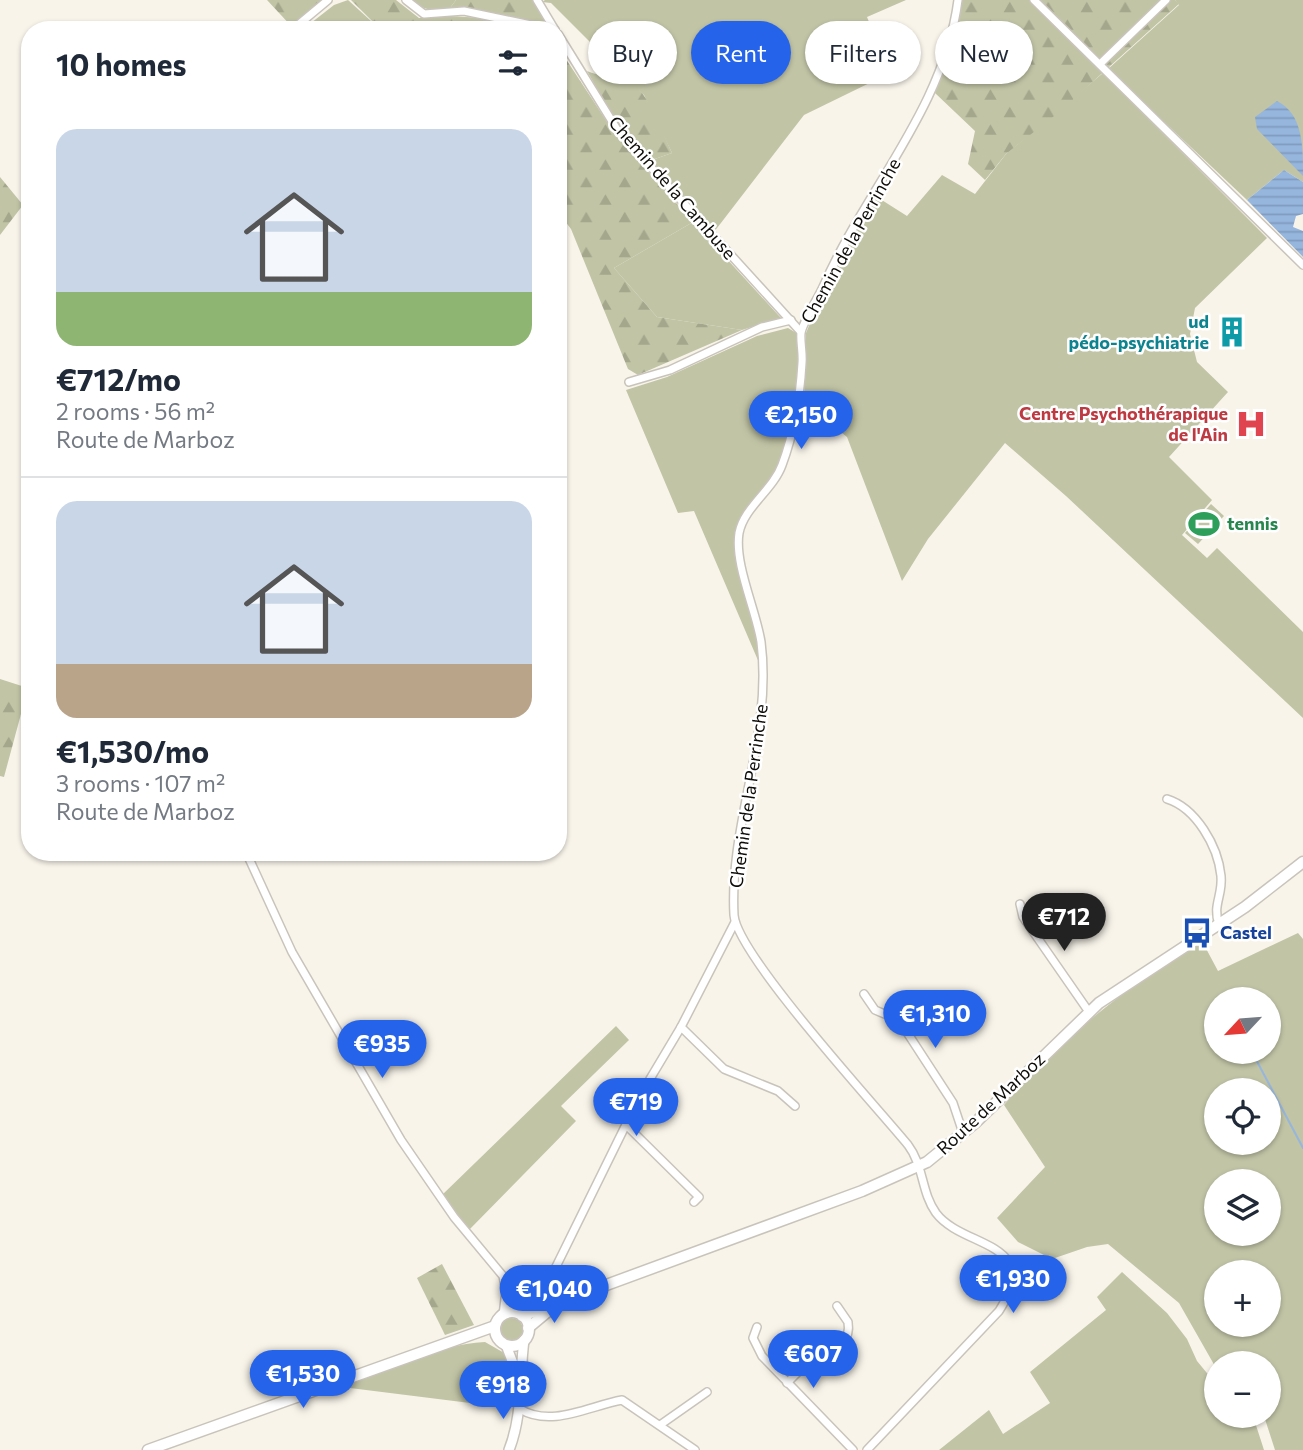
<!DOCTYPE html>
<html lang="en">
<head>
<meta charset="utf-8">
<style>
  :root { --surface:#fff; --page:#f6f6f7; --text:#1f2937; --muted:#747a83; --line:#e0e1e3; --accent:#2563eb }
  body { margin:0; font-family:Commissioner,sans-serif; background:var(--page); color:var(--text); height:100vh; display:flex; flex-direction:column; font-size:26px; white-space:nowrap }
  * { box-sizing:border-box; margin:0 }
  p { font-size:23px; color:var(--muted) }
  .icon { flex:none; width:38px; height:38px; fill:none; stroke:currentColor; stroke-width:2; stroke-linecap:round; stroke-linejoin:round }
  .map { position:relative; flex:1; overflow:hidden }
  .drawer { position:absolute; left:21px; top:21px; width:546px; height:840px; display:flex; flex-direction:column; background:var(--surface); border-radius:28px; box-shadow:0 2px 5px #0004 }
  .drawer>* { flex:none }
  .top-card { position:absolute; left:588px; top:21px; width:609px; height:63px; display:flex; gap:14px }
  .needle { width:46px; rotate:244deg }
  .buttons { position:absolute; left:1204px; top:987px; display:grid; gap:14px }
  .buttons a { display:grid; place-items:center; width:77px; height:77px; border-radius:50%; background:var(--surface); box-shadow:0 2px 5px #0004; font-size:35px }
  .price { position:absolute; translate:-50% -60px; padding:0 16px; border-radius:24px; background:var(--accent); color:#fff; font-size:23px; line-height:46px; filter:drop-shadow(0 2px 4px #0008) }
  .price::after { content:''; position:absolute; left:50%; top:42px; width:21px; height:16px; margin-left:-10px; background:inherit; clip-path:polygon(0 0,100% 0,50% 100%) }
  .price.on { background:#222; color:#fff }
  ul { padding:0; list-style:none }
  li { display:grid; align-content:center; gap:14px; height:371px; padding:0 35px }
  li+li { border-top:2px solid var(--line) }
  li span { display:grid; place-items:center; height:217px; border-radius:21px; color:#555 }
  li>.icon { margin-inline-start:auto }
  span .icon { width:126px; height:126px; fill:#fffc; stroke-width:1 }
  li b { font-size:30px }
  h2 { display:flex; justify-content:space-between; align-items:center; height:84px; padding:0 35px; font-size:30px }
  .chip { padding:0 24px; border-radius:32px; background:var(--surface); box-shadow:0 2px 5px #0004; font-size:24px; line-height:63px }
  .chip.on { background:var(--accent); color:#fff }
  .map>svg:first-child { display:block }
  .green { fill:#c1c4a5; fill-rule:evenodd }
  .forest { fill:url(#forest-firs) }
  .water { fill:url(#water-rules) }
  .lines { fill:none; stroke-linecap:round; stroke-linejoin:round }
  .stream { stroke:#96b6de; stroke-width:2 }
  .minor-casing { stroke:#c9c4bb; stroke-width:10 }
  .tertiary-casing { stroke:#c9c4bb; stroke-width:12 }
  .secondary-casing { stroke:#c9c4bb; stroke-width:13 }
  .minor { stroke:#fff; stroke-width:7 }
  .tertiary { stroke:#fff; stroke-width:9 }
  .secondary { stroke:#fff; stroke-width:10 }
  .labels { text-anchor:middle; stroke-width:5; stroke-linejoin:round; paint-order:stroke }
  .street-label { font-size:18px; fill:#0e0c09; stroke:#fff }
  .culture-label { font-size:18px; font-weight:bold; fill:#0d838f; stroke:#fff; text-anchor:end }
  .health-label { font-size:18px; font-weight:bold; fill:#be3a42; stroke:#fff; text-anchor:end }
  .leisure-label { font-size:18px; font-weight:bold; fill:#27864d; stroke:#fff; text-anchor:start }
  .transit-label { font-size:18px; font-weight:bold; fill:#164399; stroke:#fff; text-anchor:start }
</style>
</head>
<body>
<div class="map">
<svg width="1303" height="1450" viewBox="0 0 1303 1450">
  <defs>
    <pattern id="forest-firs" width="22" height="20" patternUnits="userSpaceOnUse" patternTransform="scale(1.75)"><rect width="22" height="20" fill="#c1c4a5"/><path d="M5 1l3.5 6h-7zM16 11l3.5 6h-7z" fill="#a5a78d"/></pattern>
    <pattern id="water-rules" width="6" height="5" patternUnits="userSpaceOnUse" patternTransform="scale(1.75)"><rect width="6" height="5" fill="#96b6de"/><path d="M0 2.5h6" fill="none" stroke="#809bbd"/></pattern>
  </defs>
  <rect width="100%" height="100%" fill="#f8f4ea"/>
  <!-- green -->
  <g class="green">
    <polygon points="348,0 381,30 302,30 334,5"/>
    <path d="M410,0H456L450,8C433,11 424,11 410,0Z"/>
    <polygon points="545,0 906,0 867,17 890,73 804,115 714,232 649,161 672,153 644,95 631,83 660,59 634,21 592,44 551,3 542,2"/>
    <polygon points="1175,0 1303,0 1303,182 1284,170 1247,200 1108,69 1179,5"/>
    <polygon points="1103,73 1267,238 1195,308 1190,334 1197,362 1228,392 1169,457 1212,500 1182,535 1207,558 1217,548 1303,632 1303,718 1066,496 1005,443 928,539 902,581 847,437 804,402 806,333 829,278 877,197 907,216 942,175 975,194 1006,154"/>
    <polygon points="693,222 781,318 742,330 657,317 614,268"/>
    <path d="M788,328L798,334C801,379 793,435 774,476C763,498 735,511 735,539C736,552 742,568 745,581C752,609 757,637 760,665L694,511L678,513L626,390L667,377L757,336Z"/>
    <polygon points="1211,504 1224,516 1198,544 1185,533"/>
    <path d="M1298,933L1303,939V1450H1275L1264,1416H1269V1363H1216V1368L1179,1303L1108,1244L1087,1247L1052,1259L1018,1242L997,1218L1045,1167L1004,1105C1065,1034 1123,990 1202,941L1218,971ZM1216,999H1269V1052H1216ZM1216,1090H1269V1143H1216ZM1216,1181H1269V1234H1216ZM1216,1272H1269V1325H1216Z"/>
    <polygon points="616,1026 629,1040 561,1106 576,1121 468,1231 441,1196"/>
    <polygon points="1122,1272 1167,1313 1187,1339 1197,1361 1216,1384 1216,1416 1253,1416 1264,1450 939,1450 989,1410 1003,1434 1050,1403 1030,1372 1106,1310 1097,1297"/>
    <circle cx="511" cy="1330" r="12"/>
    <path d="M485,1342L506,1354L516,1387L511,1408L342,1387C388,1369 435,1345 485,1342Z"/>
  </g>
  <!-- forest -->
  <g class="forest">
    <polygon points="267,0 325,0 293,28"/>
    <polygon points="351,0 396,0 419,18 448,16 484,18 528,30 381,30"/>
    <polygon points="456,0 533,0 547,24 544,26 474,9 450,8"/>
    <polygon points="960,0 1175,0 1179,4 1058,113 1006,154 985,180 968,164 975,131 935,93 955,36"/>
    <polygon points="558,47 615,134 693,222 614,268 657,317 742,330 638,375 628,369 571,229 558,212"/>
    <path d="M587,71C601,77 616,77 630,82C647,89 664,136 672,153L649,161L618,126Z"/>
    <polygon points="0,177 23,205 0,235"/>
    <polygon points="0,679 28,688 4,777 0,776"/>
    <polygon points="442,1264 474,1325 445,1335 417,1278"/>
  </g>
  <!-- water -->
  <g class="water">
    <path d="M1277,101C1303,114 1303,146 1303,176L1257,129L1255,117Z"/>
    <polygon points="1284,170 1303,182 1303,214 1296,216 1293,227 1303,231 1303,257 1247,200"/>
  </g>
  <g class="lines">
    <!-- stream -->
    <polyline class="stream" points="1252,1052 1303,1148"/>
    <!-- minor casing -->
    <g class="minor-casing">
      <g id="minor">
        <polyline points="406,0 424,14 464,11 555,30"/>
        <polyline points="537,0 555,30"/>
        <polyline points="1034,0 1303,265"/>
        <polyline points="292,30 328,0"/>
        <polyline points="558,34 618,131 800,331"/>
        <polyline points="1100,64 1166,0"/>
        <polyline points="629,382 670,370 762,327 791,320"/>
        <path d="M1167,799C1196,808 1218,846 1221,876C1223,895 1212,906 1219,924"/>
        <polyline points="246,852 292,952 401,1140 454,1217 503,1276 506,1291 503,1315"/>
        <polyline points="1020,904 1023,917 1089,1012"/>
        <polyline points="864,994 875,1010 899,1020 953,1103 963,1133"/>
        <polyline points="681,1027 724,1069 778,1091 795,1106"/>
        <polyline points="627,1126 699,1197 694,1202"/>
        <polyline points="506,1291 529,1296 547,1285 641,1094 681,1027 735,922"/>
        <polyline points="506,1302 516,1313"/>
        <polyline points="757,1327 753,1338 762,1356 853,1450"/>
        <path d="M787,1383C795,1375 803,1366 813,1360C829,1350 852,1347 848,1322L837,1306"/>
        <path d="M520,1409C551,1428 589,1406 622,1400L695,1450"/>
        <polyline points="660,1425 707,1392"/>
        <path d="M867,1450L999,1311C1044,1240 963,1249 936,1213C921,1192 924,1166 908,1145C876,1106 737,955 734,915C729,823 773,735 761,642C756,610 734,564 739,533C744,507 773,490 782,465C794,433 800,397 802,363C803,353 800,342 801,333C802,324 818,298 823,287C865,190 944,109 958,0"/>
      </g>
    </g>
    <!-- tertiary casing -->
    <g class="tertiary-casing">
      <g id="tertiary">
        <polyline points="506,1345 519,1379"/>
        <path d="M509,1450C523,1414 519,1378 524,1340"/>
      </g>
    </g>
    <!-- secondary casing -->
    <g class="secondary-casing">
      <g id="secondary">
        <circle cx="512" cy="1329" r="17"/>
        <polyline points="522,1316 862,1191 927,1162 975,1123 1099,1003 1245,907 1303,862"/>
        <polyline points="528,1328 552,1308"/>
        <polyline points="148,1450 495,1326"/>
      </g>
    </g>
    <!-- minor -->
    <use href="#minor" class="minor"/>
    <!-- tertiary -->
    <use href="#tertiary" class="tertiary"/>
    <!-- secondary -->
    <use href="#secondary" class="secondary"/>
  </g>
  <!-- icons -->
  <defs>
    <g id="building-bare" transform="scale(2.415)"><path d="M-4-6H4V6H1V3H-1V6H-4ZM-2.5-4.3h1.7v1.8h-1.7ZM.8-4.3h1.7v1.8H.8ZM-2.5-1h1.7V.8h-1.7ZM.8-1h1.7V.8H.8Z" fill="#0f9aa8" stroke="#fff" stroke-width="2.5" paint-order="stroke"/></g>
    <g id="hospital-bare" transform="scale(2.415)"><path d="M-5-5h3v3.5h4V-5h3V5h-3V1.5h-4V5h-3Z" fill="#e0444e" stroke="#fff" stroke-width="2.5" paint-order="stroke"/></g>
    <g id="stadium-bare" transform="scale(2.415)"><path d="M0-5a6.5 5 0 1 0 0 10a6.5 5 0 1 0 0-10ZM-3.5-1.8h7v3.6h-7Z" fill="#2e9e5b" stroke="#fff" stroke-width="2.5" paint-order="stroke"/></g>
    <g id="bus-bare" transform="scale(2.415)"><path d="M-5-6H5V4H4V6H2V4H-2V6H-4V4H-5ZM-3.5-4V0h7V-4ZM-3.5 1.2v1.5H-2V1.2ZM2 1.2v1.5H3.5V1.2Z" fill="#1a4fb4" stroke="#fff" stroke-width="2.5" paint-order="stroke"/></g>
  </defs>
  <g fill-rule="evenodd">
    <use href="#building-bare" x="1232" y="332"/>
    <use href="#hospital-bare" x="1251" y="424"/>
    <use href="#stadium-bare" x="1204" y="524"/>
    <use href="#bus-bare" x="1197" y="933"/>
  </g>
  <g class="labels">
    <!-- street labels -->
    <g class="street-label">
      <text transform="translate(672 188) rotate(49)" y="6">Chemin de la Cambuse</text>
      <text transform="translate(851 241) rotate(-61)" y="6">Chemin de la Perrinche</text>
      <text transform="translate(749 796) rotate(-82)" y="6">Chemin de la Perrinche</text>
      <text transform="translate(991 1104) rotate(-43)" y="6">Route de Marboz</text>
    </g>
    <!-- culture labels -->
    <g class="culture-label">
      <text x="1209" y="328">ud<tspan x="1209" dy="21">pédo-psychiatrie</tspan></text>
    </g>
    <!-- health labels -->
    <g class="health-label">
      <text x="1228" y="420">Centre Psychothérapique<tspan x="1228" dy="21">de l'Ain</tspan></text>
    </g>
    <!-- leisure labels -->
    <g class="leisure-label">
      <text x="1227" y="530">tennis</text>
    </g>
    <!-- transit labels -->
    <g class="transit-label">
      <text x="1220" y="939">Castel</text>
    </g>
  </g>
</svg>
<div class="buttons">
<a><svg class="needle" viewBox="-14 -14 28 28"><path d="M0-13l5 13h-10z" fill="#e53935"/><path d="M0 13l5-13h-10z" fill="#747a83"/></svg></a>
<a><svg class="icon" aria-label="locate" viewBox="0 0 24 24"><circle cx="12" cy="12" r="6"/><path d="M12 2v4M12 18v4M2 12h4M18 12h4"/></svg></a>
<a><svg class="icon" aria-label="layers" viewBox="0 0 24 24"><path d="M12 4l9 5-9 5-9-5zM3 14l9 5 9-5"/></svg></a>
<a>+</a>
<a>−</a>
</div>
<b class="price" style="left:801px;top:451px">€2,150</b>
<b class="price on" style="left:1064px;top:953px">€712</b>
<b class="price" style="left:935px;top:1050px">€1,310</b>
<b class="price" style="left:382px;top:1080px">€935</b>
<b class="price" style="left:636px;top:1138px">€719</b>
<b class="price" style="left:1013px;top:1315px">€1,930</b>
<b class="price" style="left:554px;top:1325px">€1,040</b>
<b class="price" style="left:813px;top:1390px">€607</b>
<b class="price" style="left:303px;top:1410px">€1,530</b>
<b class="price" style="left:503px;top:1421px">€918</b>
<div class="top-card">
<a class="chip">Buy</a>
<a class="chip on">Rent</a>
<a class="chip">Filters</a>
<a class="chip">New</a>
</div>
<section class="drawer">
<h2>10 homes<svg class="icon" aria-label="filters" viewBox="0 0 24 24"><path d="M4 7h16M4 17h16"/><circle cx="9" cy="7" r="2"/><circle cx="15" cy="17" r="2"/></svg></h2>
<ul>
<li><span style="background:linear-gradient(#c9d6e8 75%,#8fb573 0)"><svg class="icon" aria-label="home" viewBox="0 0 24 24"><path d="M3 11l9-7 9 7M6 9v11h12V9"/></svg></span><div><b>€712/mo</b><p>2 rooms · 56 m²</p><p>Route de Marboz</p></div></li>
<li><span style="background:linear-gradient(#c9d6e8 75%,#b9a48a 0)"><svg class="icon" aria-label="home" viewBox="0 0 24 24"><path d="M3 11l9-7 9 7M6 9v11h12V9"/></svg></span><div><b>€1,530/mo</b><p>3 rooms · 107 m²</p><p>Route de Marboz</p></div></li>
</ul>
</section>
</div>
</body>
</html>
